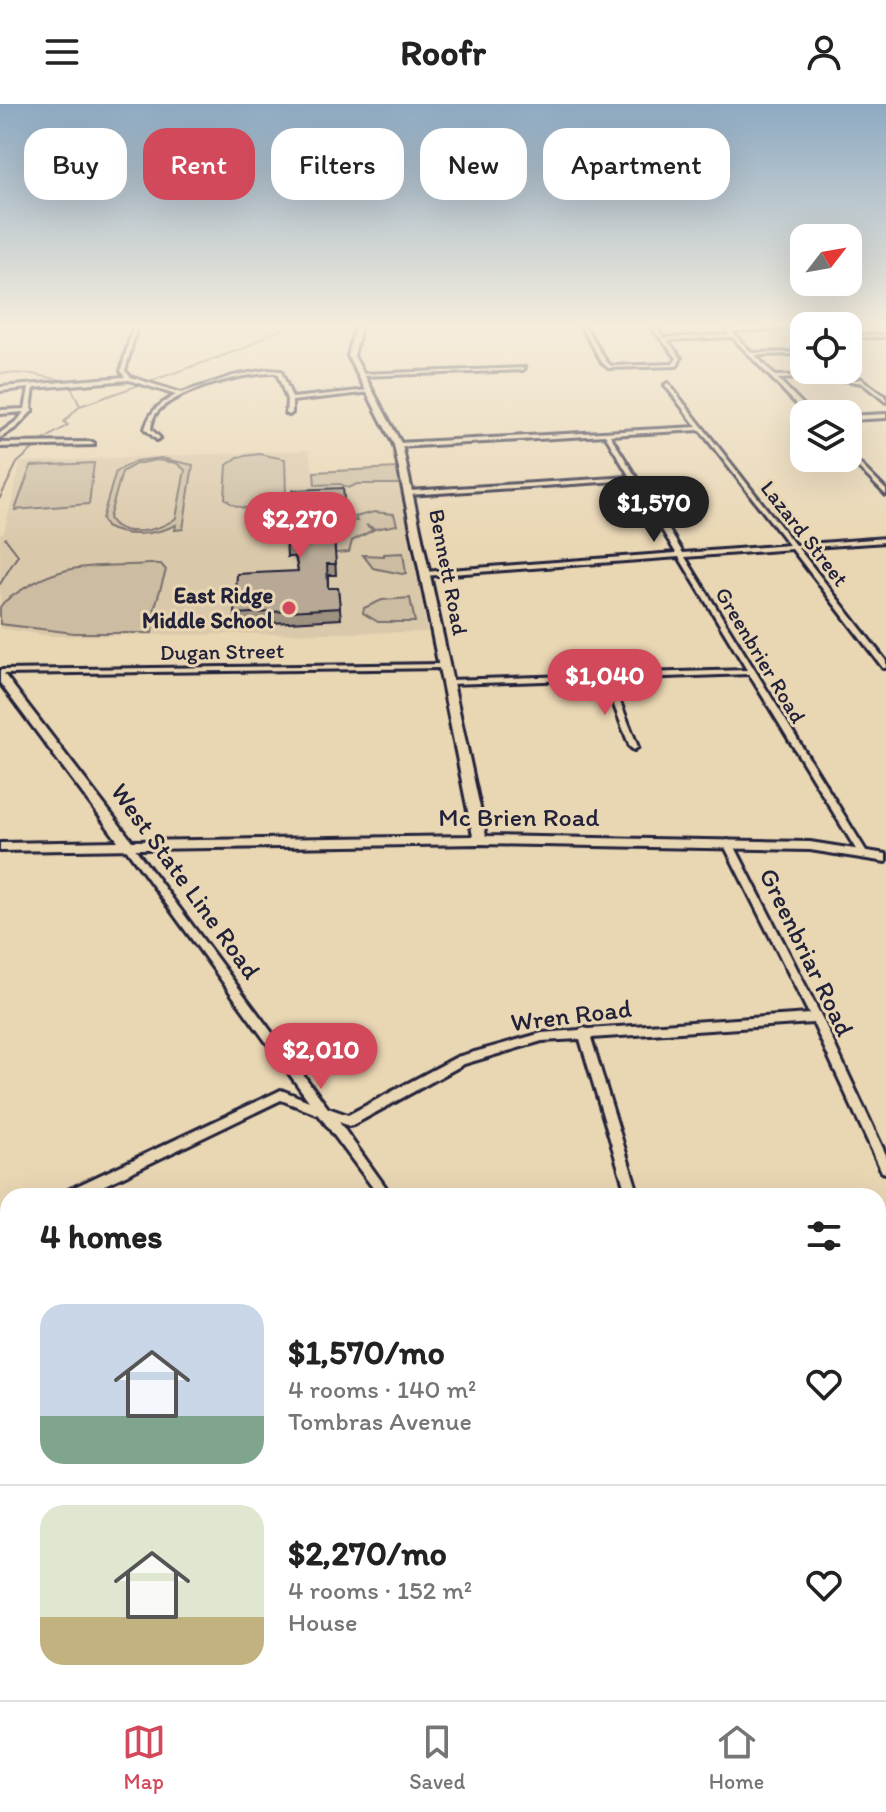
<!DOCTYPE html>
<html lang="en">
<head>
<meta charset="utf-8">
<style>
  :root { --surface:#fff; --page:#f6f6f6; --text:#222; --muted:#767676; --line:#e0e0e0; --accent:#d1495b }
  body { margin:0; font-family:Itim,sans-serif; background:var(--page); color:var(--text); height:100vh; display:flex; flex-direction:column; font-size:30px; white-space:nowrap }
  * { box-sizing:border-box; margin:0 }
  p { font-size:26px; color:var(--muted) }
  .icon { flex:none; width:44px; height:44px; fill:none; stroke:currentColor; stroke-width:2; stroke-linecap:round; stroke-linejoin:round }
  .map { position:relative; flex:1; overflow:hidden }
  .panel { position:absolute; left:0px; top:1084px; width:886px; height:512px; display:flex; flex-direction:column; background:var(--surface); border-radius:24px 24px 0 0; box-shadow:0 8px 32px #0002 }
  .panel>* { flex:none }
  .hud { position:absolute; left:24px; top:24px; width:838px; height:72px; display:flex; gap:16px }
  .needle { width:52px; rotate:59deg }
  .buttons { position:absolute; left:790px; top:120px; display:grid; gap:16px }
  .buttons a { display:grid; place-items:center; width:72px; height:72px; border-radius:16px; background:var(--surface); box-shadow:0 8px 32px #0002; font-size:40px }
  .price { position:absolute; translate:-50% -68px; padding:0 18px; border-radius:28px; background:var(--accent); color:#fff; font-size:26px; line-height:52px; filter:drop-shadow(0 2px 4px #0008) }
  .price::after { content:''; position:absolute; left:50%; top:48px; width:24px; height:18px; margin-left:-12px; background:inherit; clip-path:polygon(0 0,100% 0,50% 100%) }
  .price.current { background:#222; color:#fff }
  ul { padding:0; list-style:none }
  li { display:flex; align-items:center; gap:24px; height:200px; padding:0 40px }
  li+li { border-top:2px solid var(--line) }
  li span { display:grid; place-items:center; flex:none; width:224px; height:160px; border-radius:24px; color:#555 }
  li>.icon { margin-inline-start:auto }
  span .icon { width:96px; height:96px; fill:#fffc; stroke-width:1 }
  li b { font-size:34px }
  h2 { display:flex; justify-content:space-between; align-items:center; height:96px; padding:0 40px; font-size:34px }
  .chip { padding:0 28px; border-radius:24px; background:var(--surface); box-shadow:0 8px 32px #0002; font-size:28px; line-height:72px }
  .chip.current { background:var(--accent); color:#fff }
  header { display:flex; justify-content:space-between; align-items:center; height:104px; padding:0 40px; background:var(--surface); font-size:36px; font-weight:800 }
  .tab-bar { display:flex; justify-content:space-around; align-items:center; height:112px; border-top:2px solid var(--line); background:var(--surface); font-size:22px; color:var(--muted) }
  .tab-bar a { display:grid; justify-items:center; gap:4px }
  .tab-bar .current { color:var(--accent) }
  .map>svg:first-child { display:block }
  .built { fill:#dac8aa }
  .green { fill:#ccbca2; stroke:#776f6e; stroke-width:2; fill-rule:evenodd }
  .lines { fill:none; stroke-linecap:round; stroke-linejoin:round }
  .stream { stroke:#71696a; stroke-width:2 }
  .street-casing { stroke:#22223b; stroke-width:6 }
  .secondary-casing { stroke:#22223b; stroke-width:6 }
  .street { fill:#e9d6b3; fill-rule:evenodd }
  .secondary { fill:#e9d6b3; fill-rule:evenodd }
  .wall { fill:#9d9180; stroke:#22223b; stroke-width:2 }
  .building { fill:#b7a995; stroke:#22223b; stroke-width:2 }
  .poi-dot { fill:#d1495b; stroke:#e9d6b3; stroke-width:3 }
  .labels { text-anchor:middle; stroke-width:6; stroke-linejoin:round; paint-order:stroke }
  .far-street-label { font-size:22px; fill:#22223b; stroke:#e9d6b3 }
  .far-poi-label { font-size:22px; font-weight:bold; fill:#22223b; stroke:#e9d6b3; text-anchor:end }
  .street-label { font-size:26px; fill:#22223b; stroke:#e9d6b3 }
</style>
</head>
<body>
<header><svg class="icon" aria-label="menu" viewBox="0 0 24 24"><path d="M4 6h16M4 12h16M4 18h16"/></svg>Roofr<svg class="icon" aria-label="person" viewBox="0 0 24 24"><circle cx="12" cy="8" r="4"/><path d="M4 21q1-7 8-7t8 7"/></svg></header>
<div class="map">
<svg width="886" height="1596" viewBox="0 0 886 1596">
  <rect width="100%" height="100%" fill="#e9d6b3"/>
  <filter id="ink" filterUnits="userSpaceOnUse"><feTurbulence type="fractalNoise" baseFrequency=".0125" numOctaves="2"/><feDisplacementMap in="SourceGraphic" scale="16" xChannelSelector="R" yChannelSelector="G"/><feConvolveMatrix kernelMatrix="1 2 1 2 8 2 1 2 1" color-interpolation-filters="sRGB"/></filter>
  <g filter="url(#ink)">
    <!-- built -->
    <polygon class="built" points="309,346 313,367 399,363 408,403 427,528 49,532 0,524 0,430 4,428 21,358"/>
    <!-- green -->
    <g class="green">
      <path d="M259,350L285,355L286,393C272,405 237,410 225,394L227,361L238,353Z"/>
      <path d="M161,354L193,361L183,425L175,426L176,421C154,431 127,434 106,423L102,415L116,367L136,357ZM157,356L176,359L185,366L176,414C160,427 120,436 109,414L122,368L136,360Z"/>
      <polygon points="94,359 89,400 15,406 31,362"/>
      <polygon points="398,364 402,380 357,380 349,384 340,380 315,381 314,368"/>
      <polygon points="374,408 394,410 397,421 375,425 366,421 373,426 352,437 349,448 335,449 334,432 348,432 345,417 357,417 355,413"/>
      <polygon points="403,449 406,469 402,470 373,464 363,451 384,452 384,450"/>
      <path d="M151,460H161L166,466L155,503L152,529H74L0,520V503L4,498C60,456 86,464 151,460Z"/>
      <polygon points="410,494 415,518 378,518 363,509 364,504 382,496"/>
    </g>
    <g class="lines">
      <!-- stream -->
      <g class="stream">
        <polyline points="0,269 32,270 67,277"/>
        <polyline points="148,278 245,244 269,230 303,219"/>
        <polyline points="69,279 80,302"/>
        <polyline points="40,338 68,321 64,318 80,302 139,281"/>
        <polyline points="0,394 17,359 35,343"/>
        <polyline points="0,480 18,451 5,434"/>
      </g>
      <!-- street casing -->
      <g class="street-casing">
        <g id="street">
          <path d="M134,219H138L125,267L131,273L181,289L233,272L267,266L281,267L292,294L369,286L372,288L292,297V309L289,311L286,309L287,296L277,269C247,268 179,285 158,307C153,312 152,318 151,325L160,334L157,336L145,325C151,305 159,301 176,291L129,276L34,284L31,305L33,306L17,323L0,334V329L18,316L24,308L0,310V306L25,305L29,284L0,287V283L125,273L121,267Z"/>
          <polygon points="579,219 583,219 606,257 611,262 673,260 677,254 648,219 652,219 664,234 730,231 719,219 723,219 729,225 804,222 805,222 804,224 731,227 752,249 804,248 804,250 755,251 775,272 827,271 858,276 860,274 886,293 886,298 862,279 827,273 778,275 812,310 806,310 732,233 667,236 681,254 677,262 608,264 602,258"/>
          <rect x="848" y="231" width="38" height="2"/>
          <polygon points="525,264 523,266 361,272 359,271 361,270"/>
          <path d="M668,279L795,441L886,434V438L798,444L886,557V564H883L792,445L685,453L868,750L866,752H860L749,570L611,575L638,643L634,646L630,643L604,575L449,580L445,578L449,576L602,571L606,569L609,570L747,566L679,453L424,472L421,470L424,468L676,449L632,376L409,391L406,389L409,387L630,373L605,331L398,343L395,341L398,339L697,323L665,281ZM700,326L789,441L683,449L610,331Z"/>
          <polygon points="886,310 886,314 848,316 848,312"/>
          <polygon points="92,338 94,339 94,341 0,343 0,339"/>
          <polygon points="848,348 886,386 886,391 848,353"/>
          <polygon points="444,560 447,560 447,564 0,570 0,566"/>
          <polygon points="728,736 733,739 822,914 886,1051 886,1069 882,1068 813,919 591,934 639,1092 627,1092 580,935 542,937 464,960 353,1021 349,1022 339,1018 392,1092 379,1092 319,1011 281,996 82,1092 63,1092 64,1088 277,988 281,986 309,997 125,743 123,741 125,739 131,739 328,1004 348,1011 457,953 542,929 579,926 584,924 588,925 809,910 723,739"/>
          <polygon points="8,1115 8,1128 0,1131 0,1118"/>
          <polygon points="8,1389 8,1405 0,1409 0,1393"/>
          <polygon points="28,1588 53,1588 48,1596 23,1596 26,1590"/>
          <polygon points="363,1588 381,1588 385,1596 367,1596"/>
          <polygon points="735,1588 755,1588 759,1596 739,1596"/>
          <polygon points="815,1588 833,1588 835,1596 817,1596"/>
        </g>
      </g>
      <!-- secondary casing -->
      <g class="secondary-casing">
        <polygon id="secondary" points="356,219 362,219 354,252 402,341 486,732 810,738 886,750 886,758 810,746 480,740 0,747 0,739 118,737 0,579 0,569 4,570 132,737 473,732 394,341 348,252"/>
      </g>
      <!-- street -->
      <use href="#street" class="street"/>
      <!-- secondary -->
      <use href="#secondary" class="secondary"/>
    </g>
    <!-- wall -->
    <polygon class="wall" points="343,384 347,432 334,432 336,471 328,471 328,484 338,484 341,515 236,521 235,510 298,467 295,453 287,453 286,432 296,432"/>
    <!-- building -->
    <polygon class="building" points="343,384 346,421 333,422 336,460 327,460 328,484 338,484 340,504 235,510 237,470 298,467 294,442 286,442 286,432 296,432 293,386"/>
  </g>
  <!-- sky -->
  <linearGradient id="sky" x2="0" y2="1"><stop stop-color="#8da9c2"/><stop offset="0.5" stop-color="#f5eddd"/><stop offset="1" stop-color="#f5eddd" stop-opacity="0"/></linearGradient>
  <rect width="886" height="442" fill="url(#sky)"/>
  <!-- markers -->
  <circle class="poi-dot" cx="289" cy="504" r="8"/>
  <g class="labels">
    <!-- far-street labels -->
    <g class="far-street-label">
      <text transform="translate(805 429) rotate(52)" y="8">Lazard Street</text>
      <text transform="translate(449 468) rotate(79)" y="8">Bennett Road</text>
      <text transform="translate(222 547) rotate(-1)" y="8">Dugan Street</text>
      <text transform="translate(761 551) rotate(59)" y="8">Greenbrier Road</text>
    </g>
    <!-- far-poi labels -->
    <g class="far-poi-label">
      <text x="273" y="499">East Ridge<tspan x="273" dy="25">Middle School</tspan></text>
    </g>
    <!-- street labels -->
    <g class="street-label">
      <text x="519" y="722">Mc Brien Road</text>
      <text transform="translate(186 777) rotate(54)" y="9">West State Line Road</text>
      <text transform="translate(807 848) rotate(64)" y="9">Greenbriar Road</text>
      <text transform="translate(571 911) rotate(-7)" y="9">Wren Road</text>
    </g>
  </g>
</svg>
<div class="buttons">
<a><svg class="needle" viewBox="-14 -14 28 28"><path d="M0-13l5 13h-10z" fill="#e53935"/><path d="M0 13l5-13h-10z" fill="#767676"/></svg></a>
<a><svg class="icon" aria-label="locate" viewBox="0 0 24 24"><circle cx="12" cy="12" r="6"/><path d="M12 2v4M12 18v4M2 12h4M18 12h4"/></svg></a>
<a><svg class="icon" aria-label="layers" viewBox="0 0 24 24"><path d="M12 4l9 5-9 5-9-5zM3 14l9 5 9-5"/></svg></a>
</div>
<b class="price current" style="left:654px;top:440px">$1,570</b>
<b class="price" style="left:300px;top:456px">$2,270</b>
<b class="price" style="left:605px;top:613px">$1,040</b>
<b class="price" style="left:321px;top:987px">$2,010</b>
<div class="hud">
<a class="chip">Buy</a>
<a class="chip current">Rent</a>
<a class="chip">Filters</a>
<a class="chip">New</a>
<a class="chip">Apartment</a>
</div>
<section class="panel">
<h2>4 homes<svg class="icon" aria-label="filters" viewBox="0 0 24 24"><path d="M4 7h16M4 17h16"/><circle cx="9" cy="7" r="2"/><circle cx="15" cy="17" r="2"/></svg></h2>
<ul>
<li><span style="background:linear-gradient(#c9d6e8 70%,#7fa58c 0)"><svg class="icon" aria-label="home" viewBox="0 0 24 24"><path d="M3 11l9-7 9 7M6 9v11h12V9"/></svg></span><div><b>$1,570/mo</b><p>4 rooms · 140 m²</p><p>Tombras Avenue</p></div><svg class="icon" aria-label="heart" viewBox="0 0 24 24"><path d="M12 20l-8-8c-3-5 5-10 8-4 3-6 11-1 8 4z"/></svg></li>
<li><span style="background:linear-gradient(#dfe7d0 70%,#c2b280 0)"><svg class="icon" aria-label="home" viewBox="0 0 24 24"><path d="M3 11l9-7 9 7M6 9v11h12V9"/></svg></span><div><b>$2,270/mo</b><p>4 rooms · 152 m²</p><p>House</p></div><svg class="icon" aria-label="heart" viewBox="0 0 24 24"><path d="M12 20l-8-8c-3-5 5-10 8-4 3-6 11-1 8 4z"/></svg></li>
</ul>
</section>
</div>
<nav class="tab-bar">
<a class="current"><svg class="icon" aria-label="map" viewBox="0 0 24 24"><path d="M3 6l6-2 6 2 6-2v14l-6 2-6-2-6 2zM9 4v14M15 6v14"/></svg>Map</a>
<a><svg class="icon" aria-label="saved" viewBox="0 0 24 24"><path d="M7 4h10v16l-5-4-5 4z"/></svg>Saved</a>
<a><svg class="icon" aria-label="home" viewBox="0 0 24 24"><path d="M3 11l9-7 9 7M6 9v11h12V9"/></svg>Home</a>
</nav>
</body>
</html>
